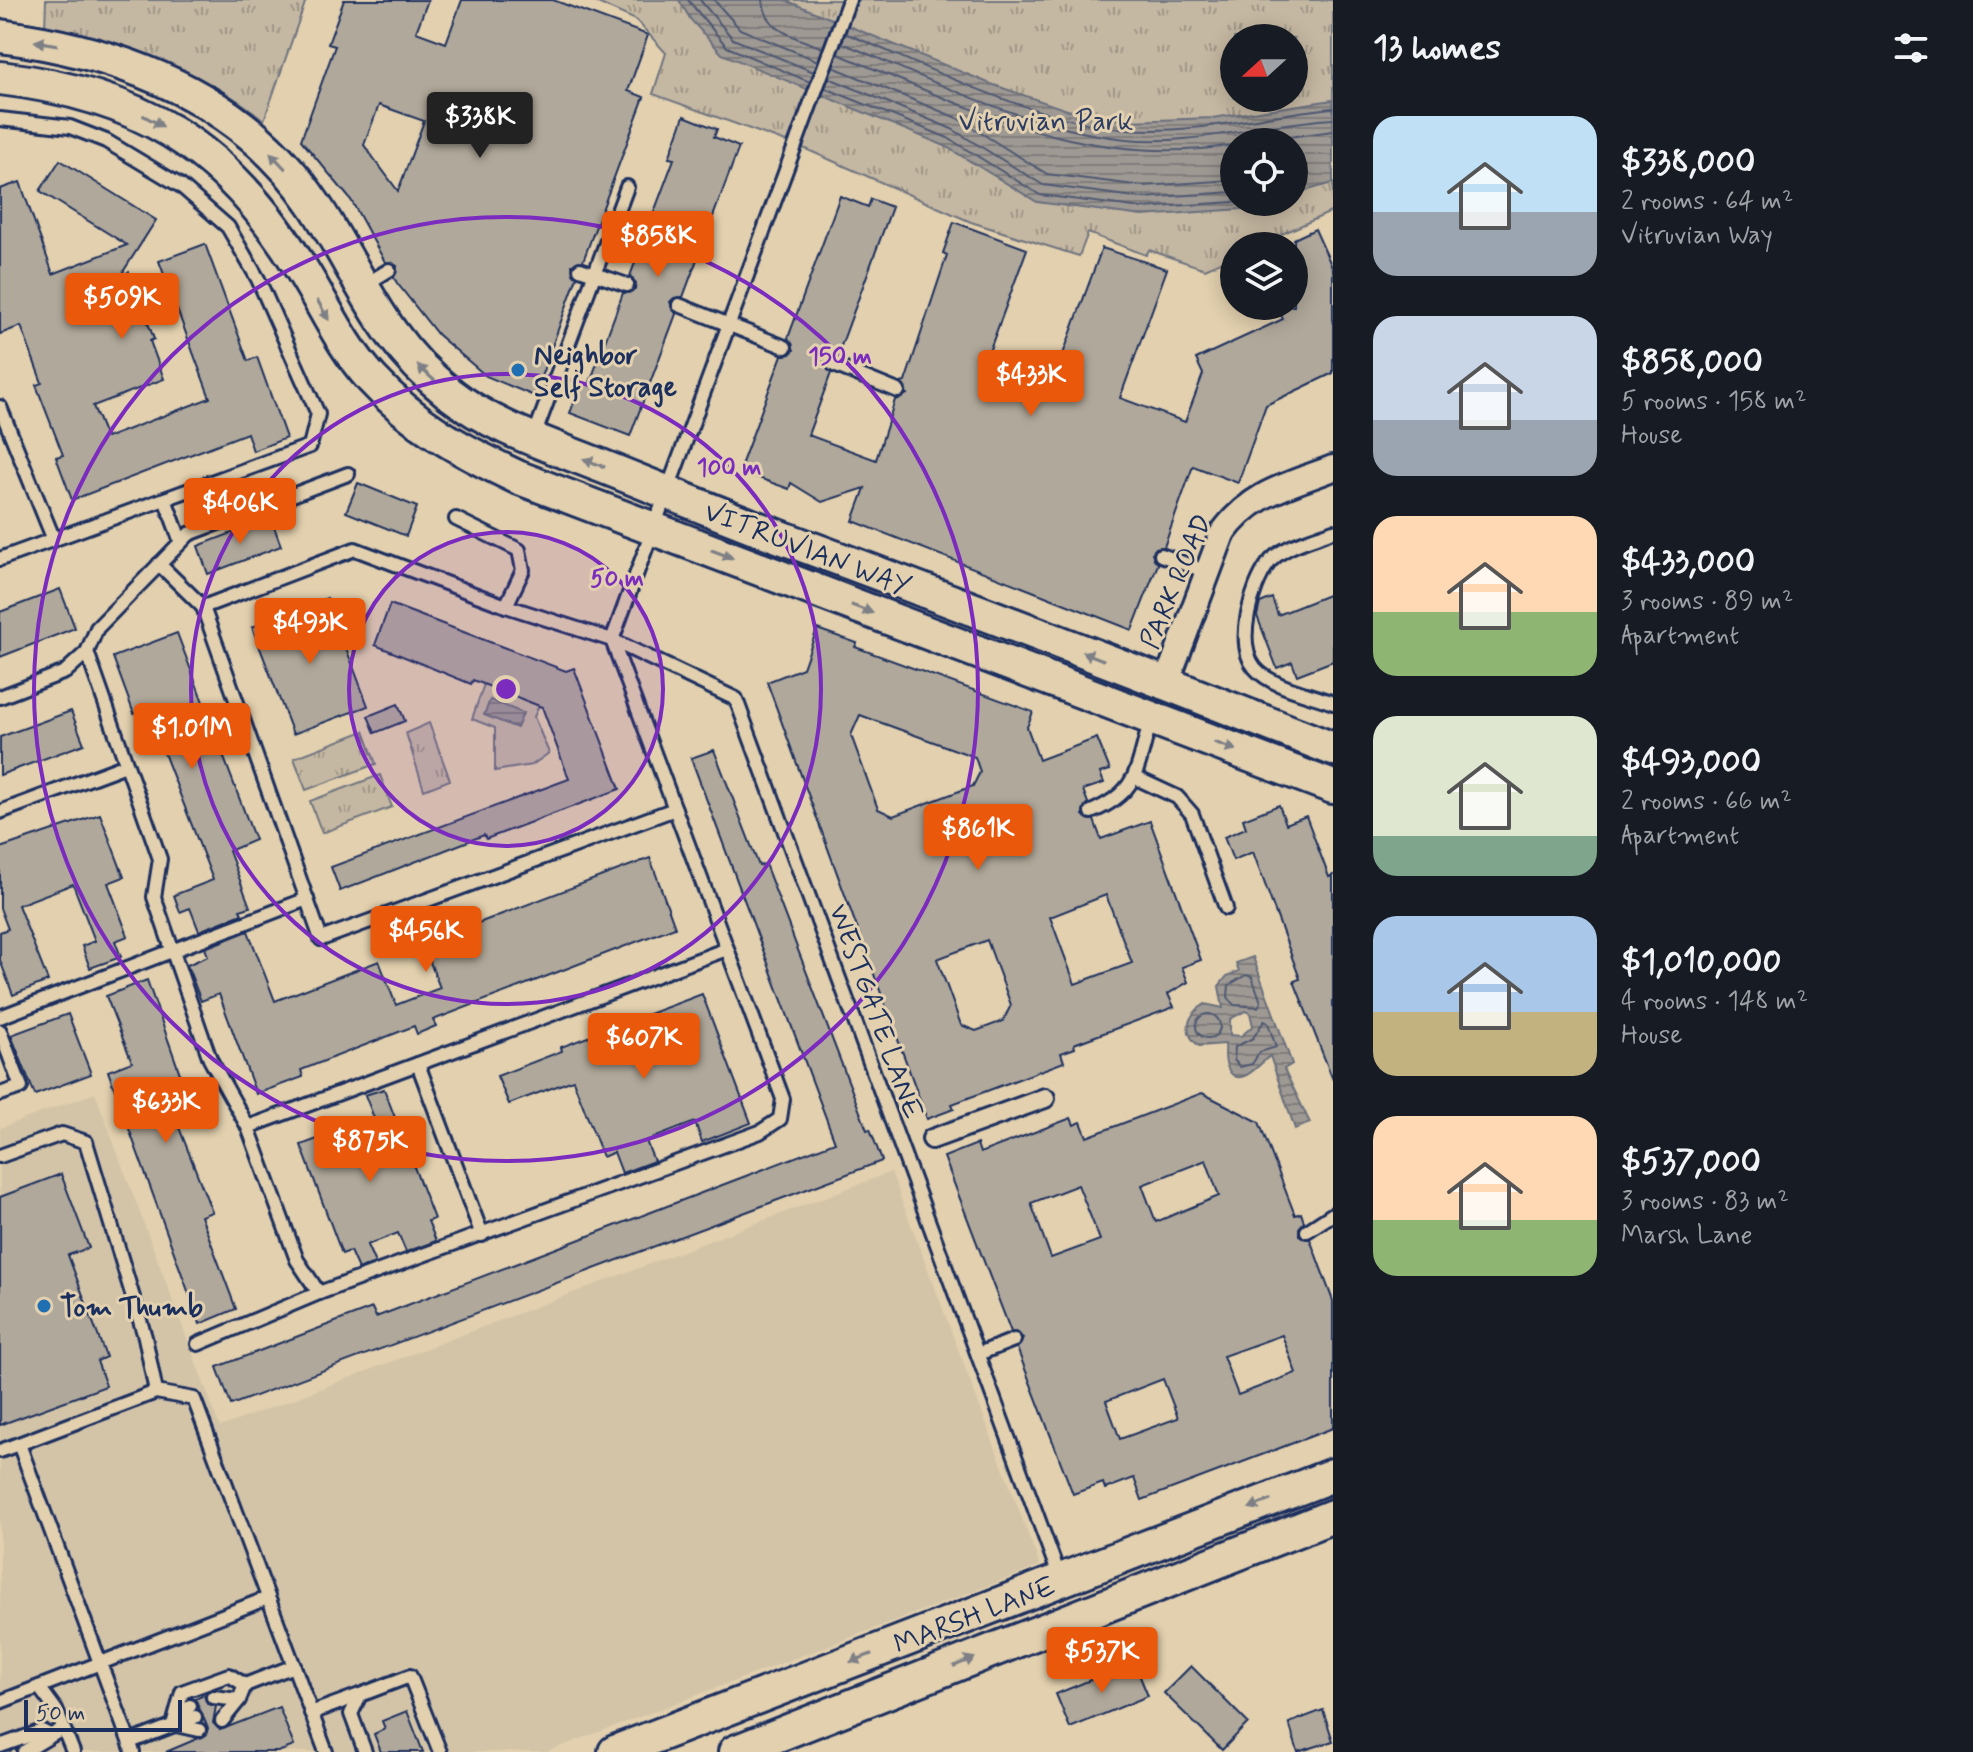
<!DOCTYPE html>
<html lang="en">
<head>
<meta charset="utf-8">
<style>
  :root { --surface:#171b24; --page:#242831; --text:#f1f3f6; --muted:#9ea1a6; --accent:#ea580c }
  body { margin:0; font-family:Mynerve,sans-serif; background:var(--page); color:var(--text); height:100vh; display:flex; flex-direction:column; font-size:30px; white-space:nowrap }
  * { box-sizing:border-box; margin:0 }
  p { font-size:26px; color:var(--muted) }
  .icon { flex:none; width:44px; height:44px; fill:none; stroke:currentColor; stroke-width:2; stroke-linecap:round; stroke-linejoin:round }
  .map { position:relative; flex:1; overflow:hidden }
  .details { display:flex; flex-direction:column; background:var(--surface); width:640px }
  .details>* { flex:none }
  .needle { width:52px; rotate:249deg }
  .fabs { position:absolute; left:1220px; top:24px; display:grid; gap:16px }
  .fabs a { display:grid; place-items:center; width:88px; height:88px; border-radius:50%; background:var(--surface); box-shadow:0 4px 20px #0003; font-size:40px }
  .scale { position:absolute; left:24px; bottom:20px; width:158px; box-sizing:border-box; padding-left:8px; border:4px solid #1b2f5e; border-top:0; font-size:22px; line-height:28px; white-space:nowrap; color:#1b2f5e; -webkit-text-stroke:6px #e2d0ae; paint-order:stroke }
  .price { position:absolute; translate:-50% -68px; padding:0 18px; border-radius:8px; background:var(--accent); color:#fff; font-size:26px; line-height:52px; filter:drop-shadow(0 2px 4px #0008) }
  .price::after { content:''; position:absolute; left:50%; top:48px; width:24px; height:18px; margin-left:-12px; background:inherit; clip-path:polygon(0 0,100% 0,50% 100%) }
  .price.selected { background:#222; color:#fff }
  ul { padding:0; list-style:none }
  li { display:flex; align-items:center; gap:24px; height:200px; padding:0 40px }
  li span { display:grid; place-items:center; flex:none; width:224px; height:160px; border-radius:24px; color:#555 }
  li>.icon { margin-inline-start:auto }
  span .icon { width:96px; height:96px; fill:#fffc; stroke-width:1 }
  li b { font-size:34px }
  h2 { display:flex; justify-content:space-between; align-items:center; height:96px; padding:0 40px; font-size:34px }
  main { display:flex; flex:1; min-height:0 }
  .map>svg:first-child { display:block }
  .built { fill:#d3c4a8 }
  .grass { fill:url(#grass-tufts); stroke:#707480; stroke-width:2; fill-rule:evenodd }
  .pitch { fill:#c5b8a2; stroke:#707480; stroke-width:2 }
  .water { fill:url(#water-rules); stroke:#6a6f7e; stroke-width:2; fill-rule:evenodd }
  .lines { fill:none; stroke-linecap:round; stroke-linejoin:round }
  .shore { stroke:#4f5973; stroke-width:2 }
  .building { fill:#b0a89a; stroke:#1b2f5e; stroke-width:2; fill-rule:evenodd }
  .service-casing { stroke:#1b2f5e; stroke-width:18 }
  .pedestrian-casing { stroke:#1b2f5e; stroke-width:24 }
  .minor-casing { stroke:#1b2f5e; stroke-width:30 }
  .secondary-casing { stroke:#1b2f5e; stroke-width:38 }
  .service { stroke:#e2d0ae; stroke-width:12 }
  .pedestrian { stroke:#e2d0ae; stroke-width:18 }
  .minor { stroke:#e2d0ae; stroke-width:24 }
  .secondary { stroke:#e2d0ae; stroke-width:32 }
  .oneway { fill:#7e8086 }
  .ring { fill:none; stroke:#7b2cbf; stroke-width:4 }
  .poi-dot { fill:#1f6fb2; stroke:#e2d0ae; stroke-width:3 }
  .labels { text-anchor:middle; stroke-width:6; stroke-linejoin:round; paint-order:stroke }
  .park-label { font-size:28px; fill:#2c3d65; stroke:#e2d0ae }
  .poi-label { font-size:28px; font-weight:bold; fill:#1b2f5e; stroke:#e2d0ae; text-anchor:start }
  .street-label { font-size:28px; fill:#1b2f5e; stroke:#e2d0ae }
  .centre { fill:#7b2cbf; stroke:#e2d0ae; stroke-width:4 }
  .ring-label { font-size:24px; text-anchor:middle; font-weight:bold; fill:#7b2cbf; stroke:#e2d0ae; stroke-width:6; stroke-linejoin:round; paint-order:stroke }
</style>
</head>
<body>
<main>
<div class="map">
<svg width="1333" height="1752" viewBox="0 0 1333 1752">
  <defs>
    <pattern id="grass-tufts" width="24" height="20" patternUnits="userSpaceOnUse" patternTransform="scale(2)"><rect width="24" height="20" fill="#c5b8a2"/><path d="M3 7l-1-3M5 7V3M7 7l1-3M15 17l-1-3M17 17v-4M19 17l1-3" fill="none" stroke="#9f9687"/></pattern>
    <pattern id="water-rules" width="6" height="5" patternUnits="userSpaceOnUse" patternTransform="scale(2)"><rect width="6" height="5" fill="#9e9993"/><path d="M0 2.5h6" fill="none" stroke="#807d7b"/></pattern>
  </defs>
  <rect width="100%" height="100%" fill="#e2d0ae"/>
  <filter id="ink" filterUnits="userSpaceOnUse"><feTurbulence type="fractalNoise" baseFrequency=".0125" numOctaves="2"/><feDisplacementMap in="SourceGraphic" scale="16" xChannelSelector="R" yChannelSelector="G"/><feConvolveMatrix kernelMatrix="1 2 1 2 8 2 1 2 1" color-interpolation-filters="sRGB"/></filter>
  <g filter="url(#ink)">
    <!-- built -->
    <polygon class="built" points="95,1093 220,1427 891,1172 1040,1566 546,1752 0,1752 0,1128"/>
    <!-- grass -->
    <g class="grass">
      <path d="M46,0H306L264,120C202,69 122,46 45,29Z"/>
      <path d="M591,0H1333V211L1255,246H1234V256L1205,269L1149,250L1146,255L1088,233L1079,256L971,222L808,150L653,94L666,53L636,20ZM1234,38H1294V98H1234ZM1234,142H1294V202H1234Z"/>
      <polygon points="429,723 450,780 424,790 406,733"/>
      <polygon points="364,731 376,764 306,790 294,758"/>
      <polygon points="380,775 392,807 322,833 310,801"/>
    </g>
    <!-- pitch -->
    <polygon class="pitch" points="484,684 539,705 534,717 549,753 532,765 495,771 495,728 472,719"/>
    <!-- water -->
    <g class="water">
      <polygon points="679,0 785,0 991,84 1067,110 1128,121 1212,118 1333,100 1333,183 1294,194 1294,142 1234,142 1234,202 1267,202 1242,209 1142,216 1037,202 945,146 722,54 691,20"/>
      <polygon points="490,700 523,713 517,728 484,715"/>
      <path d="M1253,957L1292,1064L1284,1069L1310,1123L1295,1129L1270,1056C1262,1060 1236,1097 1226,1063C1224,1057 1226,1050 1225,1044L1199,1046C1181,1032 1188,1014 1205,1004L1223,1008L1219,986L1227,976L1239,971L1236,963ZM1245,1011L1250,1013L1253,1026L1241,1036L1230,1035V1019Z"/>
    </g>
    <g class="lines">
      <!-- shore -->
      <g class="shore">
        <polyline points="688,0 727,47 810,82"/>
        <polyline points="700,0 733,39 814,72"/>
        <polyline points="714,0 740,29 818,61"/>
        <path d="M763,0C765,32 798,38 823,48"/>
        <path d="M845,33C932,69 1033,121 1127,129C1196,135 1265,114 1333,108"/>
        <path d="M842,43C932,80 1027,129 1126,139C1195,146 1264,123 1333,119"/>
        <path d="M838,54C970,108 1086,169 1234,145"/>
        <polyline points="833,67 957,118 1047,174 1143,186 1234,180"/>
        <polyline points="829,78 952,129 1043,185 1142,198 1234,192"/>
        <polyline points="825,88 948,138 1040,195 1142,208 1234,202"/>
        <polyline points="1252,142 1333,131"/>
        <polygon points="1246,975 1252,977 1261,1002 1258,1007 1234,1005 1228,997 1229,985"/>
        <circle cx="1208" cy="1026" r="12"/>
        <polygon points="1264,1021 1268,1023 1276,1047 1260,1052 1252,1064 1240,1067 1234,1060 1235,1047 1253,1038"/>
      </g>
    </g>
    <!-- building -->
    <g class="building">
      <path d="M344,0H428L416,32L446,43L462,0H553L648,35L628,91L644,97L583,261L572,265L577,277L534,396L486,376L438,335L397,283L394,278L397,266L385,262L351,200L301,140L335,46L328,44ZM379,105L424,121L398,191L364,145Z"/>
      <polygon points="684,116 717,129 714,137 739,147 683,297 674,298 670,302 676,314 630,436 570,413 582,382 589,385 623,293 635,289 636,283 630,276 674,159 669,158"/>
      <polygon points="60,160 156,220 121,275 129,272 154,339 150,341 164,379 93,406 106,438 210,398 159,261 205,244 248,361 257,357 286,438 253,451 247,433 72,500 56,457 63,455 36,385 42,383 21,326 0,334 0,189 20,182 53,274 127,245 40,191"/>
      <polygon points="840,196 868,207 871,199 892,207 837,357 825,362 831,373 808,435 876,460 895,400 907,394 901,383 905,382 947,255 943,253 954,222 1027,249 989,352 1055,376 1102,248 1167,269 1120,398 1185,422 1203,374 1196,359 1283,319 1277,306 1294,306 1294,239 1315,229 1333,269 1333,373 1266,405 1238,483 1193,466 1164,547 1156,548 1152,553 1158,564 1132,630 853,521 865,488 822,502 791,483 789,489 739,471 782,355 790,354 794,350 788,338"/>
      <polygon points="358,483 417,507 406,536 346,512"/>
      <polygon points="271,518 281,546 208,574 198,546"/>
      <polygon points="60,589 75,628 0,657 0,612"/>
      <polygon points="1333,593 1333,661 1297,675 1292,662 1277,668 1257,616 1260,603 1272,598 1278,615"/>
      <polygon points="327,598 368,706 293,734 252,627"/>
      <polygon points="390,604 566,671 574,668 620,789 486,839 484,835 340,891 331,867 569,779 542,707 473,680 471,684 375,645"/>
      <path d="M817,629L857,643L855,647L1033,712L1027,727L1039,760L1097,738L1110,770L1100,773L1104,783L1083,790L1088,803L1083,815L1094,820L1101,839L1150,821L1201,960L1182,967L1188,982L1168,994L1174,1007L1074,1044L1075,1048L1061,1053L1064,1062L952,1104L954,1109L927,1119L767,682L803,668ZM860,715L975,757L980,772L973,786L893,816L878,809L851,735ZM1106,895L1132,963L1075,984L1050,917ZM987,940L1011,1005L1003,1021L976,1031L961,1025L937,959Z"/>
      <polygon points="177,633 255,840 229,851 250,907 240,910 242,914 199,931 190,908 180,912 174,895 213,880 147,709 134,714 113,657"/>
      <polygon points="398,704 405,721 375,733 368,716"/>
      <polygon points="71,711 84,744 0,775 0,737"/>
      <polygon points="714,750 759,866 765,864 867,1130 870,1129 882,1161 231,1405 217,1367 372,1308 376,1317 835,1142 691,758"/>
      <polygon points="1279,805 1286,824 1306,816 1329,877 1333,875 1333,1080 1294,981 1300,979 1253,852 1233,860 1224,837 1246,828 1243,819"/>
      <polygon points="100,814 124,877 108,883 128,936 115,941 121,957 90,968 82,946 95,941 73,884 18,905 48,981 13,995 0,960 0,932 8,929 0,908 0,848"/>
      <polygon points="650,858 675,927 433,1020 436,1026 417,1034 414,1026 301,1070 303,1077 256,1094 219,994 201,1001 187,965 208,956 205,948 248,931 275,1001 379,961 396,1005 440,988 423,944"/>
      <polygon points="147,980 191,1105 173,1112 212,1212 201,1216 236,1309 200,1324 108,1071 132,1062 106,996"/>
      <polygon points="702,994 751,1123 702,1142 695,1122 646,1141 654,1161 622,1173 614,1152 603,1157 573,1080 509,1104 497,1076 562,1051 561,1047"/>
      <polygon points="68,1014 91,1074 35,1095 11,1035"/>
      <polygon points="384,1089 434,1219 428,1221 436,1241 406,1252 398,1233 367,1245 375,1263 358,1269 350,1251 342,1254 301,1145 374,1118 365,1095"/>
      <path d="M1202,1093L1259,1122L1295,1215L1301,1213L1304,1222L1299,1228V1235L1310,1239L1333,1301V1428L1142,1500L1134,1478L1105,1489L1103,1483L1073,1494L1017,1348L1023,1338L1011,1332L944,1157L977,1144L980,1153L1071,1118L1074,1125L1081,1122L1087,1137ZM1206,1160L1219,1196L1156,1222L1142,1185ZM1078,1185L1100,1240L1051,1258L1031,1203ZM1282,1335L1296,1373L1238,1395L1223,1356ZM1163,1379L1178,1418L1120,1439L1106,1401Z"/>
      <polygon points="61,1174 89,1248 68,1255 106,1357 97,1361 106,1386 0,1425 0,1197"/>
      <polygon points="1134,1662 1148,1696 1070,1728 1056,1694"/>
      <polygon points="1191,1666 1248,1723 1222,1750 1164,1693"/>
      <polygon points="204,1695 207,1704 216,1706 213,1723 220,1730 279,1707 294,1746 278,1752 166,1752 206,1735 208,1728 195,1699"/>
      <polygon points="1323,1710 1333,1741 1298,1752 1289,1723"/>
      <polygon points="407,1711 423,1752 381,1752 374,1734 385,1729 382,1721"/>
    </g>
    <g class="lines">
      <!-- service casing -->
      <g class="service-casing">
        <g id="service">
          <polyline points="849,0 612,640 736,699 1060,1578"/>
          <polyline points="0,119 70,127 106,141 181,186 228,227 258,279 318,414 310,446 0,559"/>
          <polyline points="580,269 627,285"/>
          <polyline points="363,286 389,270"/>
          <polyline points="679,305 785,347"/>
          <polyline points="834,365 898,391"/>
          <polyline points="0,407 54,540"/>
          <polyline points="533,439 627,187"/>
          <polyline points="165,499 181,542"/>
          <polyline points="456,519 519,550 523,570 506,606"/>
          <path d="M1333,531C1313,539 1281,546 1268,564C1251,587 1235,644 1255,668C1271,687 1310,694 1333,703"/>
          <polyline points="1161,555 1207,572"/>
          <polyline points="159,564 203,607 321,939 675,809"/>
          <polyline points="87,652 160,859 154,897 210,1059 248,1127 297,1260 319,1293"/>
          <polyline points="0,697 65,672 87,652 97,628 189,534 348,474"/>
          <polyline points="1134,777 1177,797 1192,814 1226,908"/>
          <polyline points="0,812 126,765"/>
          <path d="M1091,812C1141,791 1136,767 1151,720"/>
          <polyline points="0,1017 307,899"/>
          <polyline points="0,1031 21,1087 0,1094"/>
          <polyline points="418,1064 482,1235"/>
          <polyline points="248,1127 727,949"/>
          <polyline points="0,1156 62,1134 86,1142 145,1337 156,1392"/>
          <polyline points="1307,1231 1333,1214"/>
          <polyline points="198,1344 319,1293 760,1132 780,1119 783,1099 612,640 506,606 355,549 203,607"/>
          <polyline points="978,1354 1014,1340"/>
          <polyline points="19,1444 133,1752"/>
          <polyline points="0,1451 156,1392 194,1399 326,1752"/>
          <polyline points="39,1687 56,1710 73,1752"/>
          <polyline points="213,1697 239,1700"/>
          <polyline points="0,1702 268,1598"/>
          <polyline points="311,1713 360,1695"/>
          <polyline points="222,1721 239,1700 245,1685"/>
          <polyline points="175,1722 190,1706"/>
          <polyline points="173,1725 182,1692 229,1675 245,1685 294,1666"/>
          <polyline points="176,1725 199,1730"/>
          <polyline points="130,1742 195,1717"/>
          <polyline points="0,1746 42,1731 50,1735"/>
          <polyline points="24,1752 57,1732"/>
          <polyline points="365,1752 351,1714 360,1695 410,1676 440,1752"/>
        </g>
      </g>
      <!-- pedestrian casing -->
      <g class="pedestrian-casing">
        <polyline id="pedestrian" points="932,1139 1045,1098"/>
      </g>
      <!-- minor casing -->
      <g class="minor-casing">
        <path id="minor" d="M1166,684L1222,534C1252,492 1287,486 1333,468"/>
      </g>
      <!-- secondary casing -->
      <g class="secondary-casing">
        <g id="secondary">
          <path d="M0,36C121,52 242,97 314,204C361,274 378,337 449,393C495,429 550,445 604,467C662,490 719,514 778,536C964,605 1149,676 1333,749"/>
          <path d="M0,78C137,94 223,144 297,262C323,302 340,344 372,379C414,425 462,451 517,477L1333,787"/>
          <polyline points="615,1752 1333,1475"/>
          <polyline points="735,1752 1333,1516"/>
        </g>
      </g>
      <!-- service -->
      <use href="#service" class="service"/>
      <!-- pedestrian -->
      <use href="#pedestrian" class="pedestrian"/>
      <!-- minor -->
      <use href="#minor" class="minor"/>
      <!-- secondary -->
      <use href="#secondary" class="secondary"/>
    </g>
    <!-- one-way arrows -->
    <defs><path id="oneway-solid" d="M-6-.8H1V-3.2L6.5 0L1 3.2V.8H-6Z" transform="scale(2)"/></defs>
    <g class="oneway">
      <use href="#oneway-solid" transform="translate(46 43) rotate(-171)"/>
      <use href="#oneway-solid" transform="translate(153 121) rotate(29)"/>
      <use href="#oneway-solid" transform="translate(278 161) rotate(-133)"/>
      <use href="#oneway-solid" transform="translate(323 310) rotate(60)"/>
      <use href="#oneway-solid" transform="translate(426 373) rotate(-138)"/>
      <use href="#oneway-solid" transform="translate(594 463) rotate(-159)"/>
      <use href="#oneway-solid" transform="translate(722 554) rotate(21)"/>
      <use href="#oneway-solid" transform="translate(862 609) rotate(21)"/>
      <use href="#oneway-solid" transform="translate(1093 656) rotate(-159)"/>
      <use href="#oneway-solid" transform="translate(1225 746) rotate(20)"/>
      <use href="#oneway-solid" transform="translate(1260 1504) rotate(159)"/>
      <use href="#oneway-solid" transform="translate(861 1658) rotate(159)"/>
      <use href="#oneway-solid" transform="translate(964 1662) rotate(-22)"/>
    </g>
  </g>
  <!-- distance rings -->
  <circle cx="506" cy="689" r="157" fill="#7b2cbf" fill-opacity=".12"/>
  <g class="ring">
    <circle cx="506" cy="689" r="157"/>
    <circle cx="506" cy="689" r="315"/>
    <circle cx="506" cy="689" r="472"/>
  </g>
  <!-- markers -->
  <g class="poi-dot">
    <circle cx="518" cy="370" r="8"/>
    <circle cx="44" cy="1306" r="8"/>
  </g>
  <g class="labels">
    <!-- park labels -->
    <g class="park-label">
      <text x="1046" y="130">Vitruvian Park</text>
    </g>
    <!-- poi labels -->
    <g class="poi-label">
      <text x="534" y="364">Neighbor<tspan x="534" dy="32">Self Storage</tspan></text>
      <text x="60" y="1316">Tom Thumb</text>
    </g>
    <!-- street labels -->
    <g class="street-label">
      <text transform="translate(808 548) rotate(21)" y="10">VITRUVIAN WAY</text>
      <text transform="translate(1175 581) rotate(-67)" y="10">PARK ROAD</text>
      <text transform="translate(877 1011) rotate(70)" y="10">WESTGATE LANE</text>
      <text transform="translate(974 1614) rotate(-21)" y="10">MARSH LANE</text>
    </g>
  </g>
  <circle cx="506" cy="689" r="12" class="centre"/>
  <g class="ring-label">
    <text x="840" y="364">150 m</text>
    <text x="729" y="475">100 m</text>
    <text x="617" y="586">50 m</text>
  </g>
</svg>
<div class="fabs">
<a><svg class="needle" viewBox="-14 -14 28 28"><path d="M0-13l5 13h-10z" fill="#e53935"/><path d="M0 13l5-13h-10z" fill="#9ea1a6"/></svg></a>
<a><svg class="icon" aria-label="locate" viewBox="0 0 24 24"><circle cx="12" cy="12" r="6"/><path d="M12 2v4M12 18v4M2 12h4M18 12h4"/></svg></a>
<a><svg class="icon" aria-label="layers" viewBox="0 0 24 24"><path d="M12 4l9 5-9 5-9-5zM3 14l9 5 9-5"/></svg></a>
</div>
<div class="scale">50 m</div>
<b class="price selected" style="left:480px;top:160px">$338K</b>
<b class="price" style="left:658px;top:279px">$858K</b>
<b class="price" style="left:122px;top:341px">$509K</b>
<b class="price" style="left:1031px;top:418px">$433K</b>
<b class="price" style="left:240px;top:546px">$406K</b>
<b class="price" style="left:310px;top:666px">$493K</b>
<b class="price" style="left:192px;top:771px">$1.01M</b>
<b class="price" style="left:978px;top:872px">$861K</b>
<b class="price" style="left:426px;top:974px">$456K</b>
<b class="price" style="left:644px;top:1081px">$607K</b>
<b class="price" style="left:166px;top:1145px">$633K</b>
<b class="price" style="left:370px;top:1184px">$875K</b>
<b class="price" style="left:1102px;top:1695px">$537K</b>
</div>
<section class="details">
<h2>13 homes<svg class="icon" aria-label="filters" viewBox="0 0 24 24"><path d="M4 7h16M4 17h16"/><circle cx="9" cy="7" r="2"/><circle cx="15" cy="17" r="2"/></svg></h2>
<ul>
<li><span style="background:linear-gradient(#bfe0f5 60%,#9aa5b1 0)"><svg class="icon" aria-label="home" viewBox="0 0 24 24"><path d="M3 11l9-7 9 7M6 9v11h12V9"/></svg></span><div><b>$338,000</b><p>2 rooms · 64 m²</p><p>Vitruvian Way</p></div></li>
<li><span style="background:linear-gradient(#c9d6e8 65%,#9aa5b1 0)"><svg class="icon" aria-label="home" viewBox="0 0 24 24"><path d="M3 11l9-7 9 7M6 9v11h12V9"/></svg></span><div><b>$858,000</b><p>5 rooms · 158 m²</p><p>House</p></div></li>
<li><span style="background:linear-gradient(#ffd9b3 60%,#8fb573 0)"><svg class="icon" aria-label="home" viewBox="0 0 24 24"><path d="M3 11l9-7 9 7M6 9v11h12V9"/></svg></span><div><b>$433,000</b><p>3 rooms · 89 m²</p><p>Apartment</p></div></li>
<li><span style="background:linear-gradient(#dfe7d0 75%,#7fa58c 0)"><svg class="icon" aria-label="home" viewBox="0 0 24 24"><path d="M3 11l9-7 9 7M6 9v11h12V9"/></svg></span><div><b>$493,000</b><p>2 rooms · 66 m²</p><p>Apartment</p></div></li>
<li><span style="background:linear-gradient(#a9c7e8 60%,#c2b280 0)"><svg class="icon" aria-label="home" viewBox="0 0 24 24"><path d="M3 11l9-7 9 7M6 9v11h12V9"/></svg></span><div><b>$1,010,000</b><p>4 rooms · 148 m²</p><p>House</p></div></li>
<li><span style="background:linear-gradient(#ffd9b3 65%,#8fb573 0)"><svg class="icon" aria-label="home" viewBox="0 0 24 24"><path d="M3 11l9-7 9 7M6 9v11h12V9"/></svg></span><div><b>$537,000</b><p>3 rooms · 83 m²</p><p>Marsh Lane</p></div></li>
</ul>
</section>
</main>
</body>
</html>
